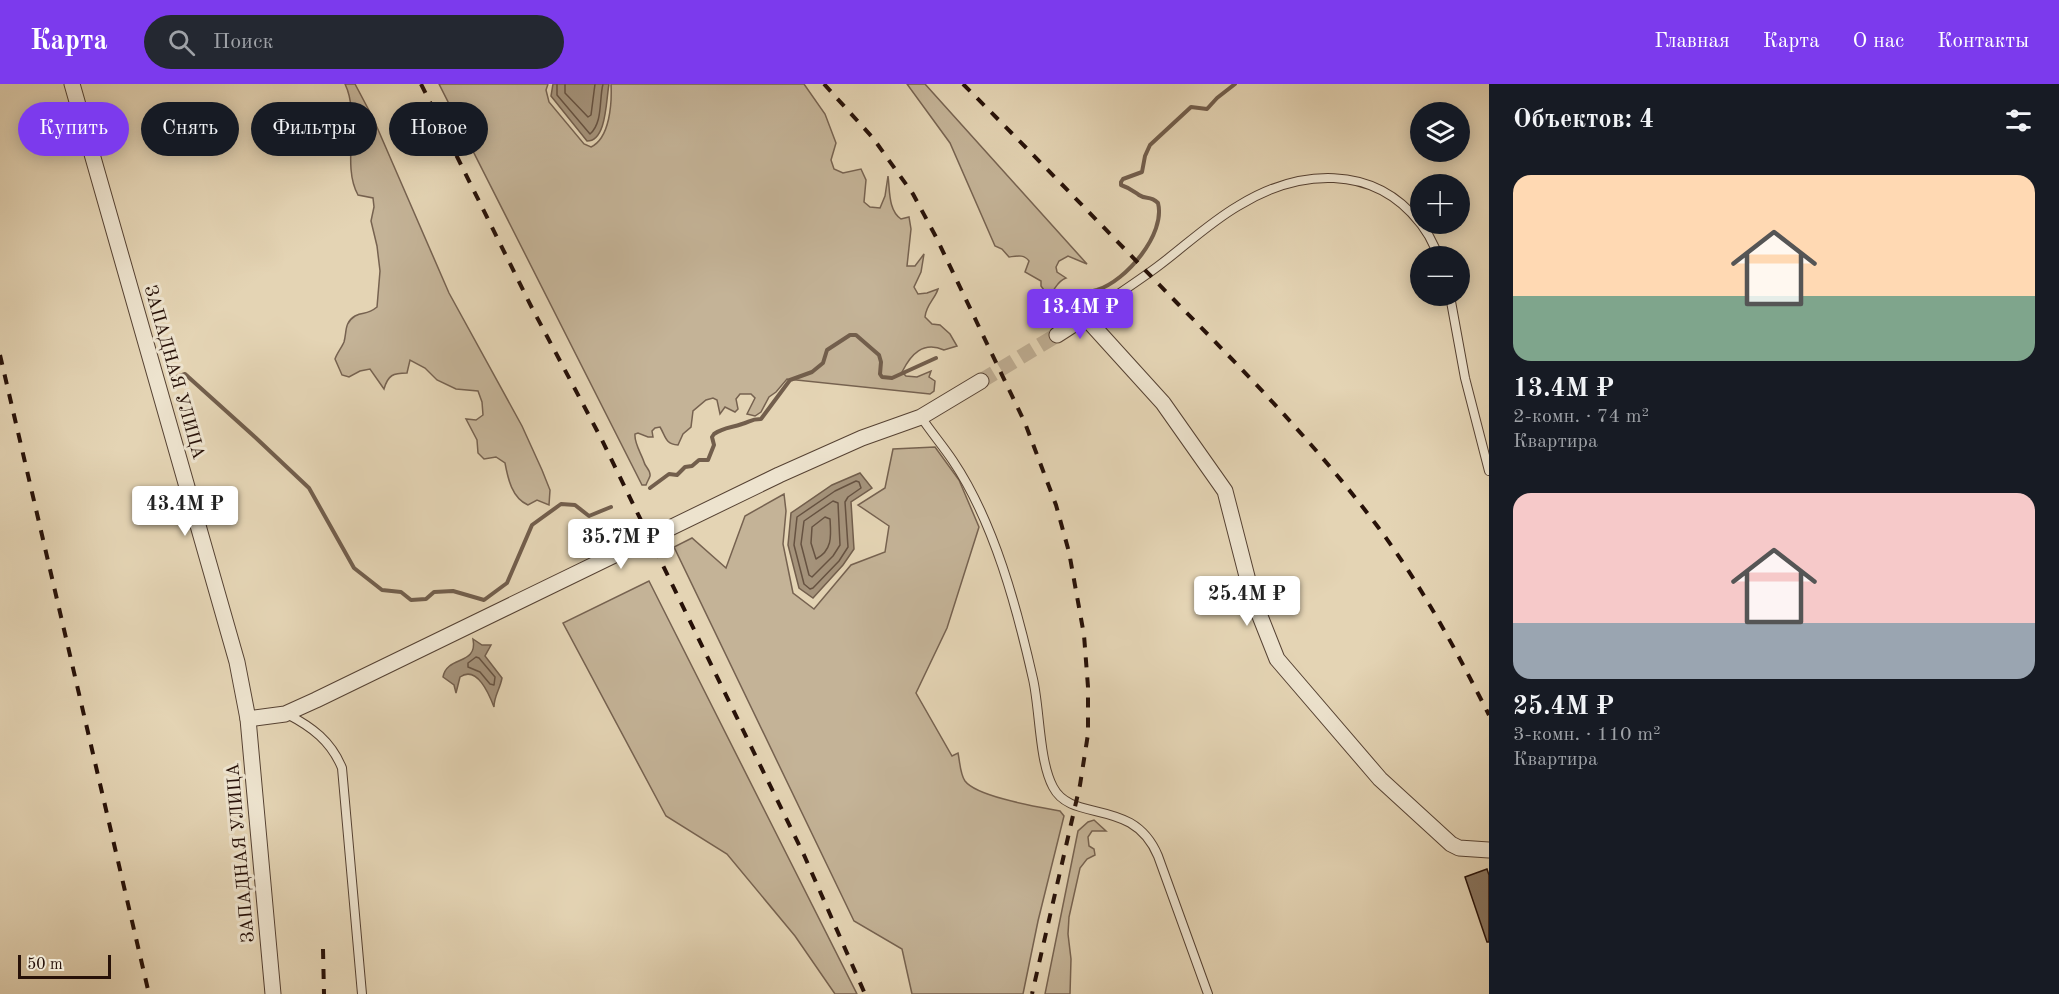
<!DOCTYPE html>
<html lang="ru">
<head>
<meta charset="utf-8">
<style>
  :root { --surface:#171b24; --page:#242831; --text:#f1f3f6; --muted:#9ea1a6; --accent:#7c3aed }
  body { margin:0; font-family:"Old Standard TT",serif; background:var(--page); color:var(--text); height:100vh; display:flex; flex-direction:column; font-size:22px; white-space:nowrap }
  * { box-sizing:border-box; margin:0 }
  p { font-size:20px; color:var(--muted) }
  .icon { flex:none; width:33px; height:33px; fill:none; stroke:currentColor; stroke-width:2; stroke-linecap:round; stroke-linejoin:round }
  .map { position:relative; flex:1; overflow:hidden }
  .panel { display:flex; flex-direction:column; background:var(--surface); width:570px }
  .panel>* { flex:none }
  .guide { position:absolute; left:18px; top:18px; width:570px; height:54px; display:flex; gap:12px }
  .controls { position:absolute; left:1410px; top:18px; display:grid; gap:12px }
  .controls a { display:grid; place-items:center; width:60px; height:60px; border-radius:50%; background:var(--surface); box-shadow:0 3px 15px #0003; font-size:30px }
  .scale { position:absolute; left:18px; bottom:15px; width:93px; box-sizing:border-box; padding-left:6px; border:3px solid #271108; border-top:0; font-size:16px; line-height:21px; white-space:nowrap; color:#271108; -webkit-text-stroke:4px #ede3ce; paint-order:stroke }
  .price { position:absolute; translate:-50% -51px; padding:0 14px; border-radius:6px; background:#fff; color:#222; font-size:20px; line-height:39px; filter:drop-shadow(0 2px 3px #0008) }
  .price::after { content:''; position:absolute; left:50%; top:36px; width:18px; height:14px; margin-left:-9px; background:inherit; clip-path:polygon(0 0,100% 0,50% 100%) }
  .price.active { background:var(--accent); color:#fff }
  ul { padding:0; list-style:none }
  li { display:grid; align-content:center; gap:12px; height:318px; padding:0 24px }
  li span { display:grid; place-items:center; height:186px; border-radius:18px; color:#555 }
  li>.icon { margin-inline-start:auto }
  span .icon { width:108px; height:108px; fill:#fffc; stroke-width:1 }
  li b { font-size:26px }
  h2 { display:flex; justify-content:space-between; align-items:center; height:72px; padding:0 24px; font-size:26px }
  .chip { padding:0 21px; border-radius:27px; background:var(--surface); box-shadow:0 3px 15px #0003; font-size:21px; line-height:54px }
  .chip.active { background:var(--accent); color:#fff }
  header { display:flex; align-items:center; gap:36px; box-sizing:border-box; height:84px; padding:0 30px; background:var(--accent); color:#fff }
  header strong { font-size:28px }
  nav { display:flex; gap:33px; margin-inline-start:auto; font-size:21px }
  .search { width:420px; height:54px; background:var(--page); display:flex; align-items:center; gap:15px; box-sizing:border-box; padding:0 21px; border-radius:33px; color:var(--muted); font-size:22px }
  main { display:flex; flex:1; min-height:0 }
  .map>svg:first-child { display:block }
  .green { fill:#c4b397; stroke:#766250; stroke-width:1.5 }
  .water { fill:#a4927a; stroke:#725e4c; stroke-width:1.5 }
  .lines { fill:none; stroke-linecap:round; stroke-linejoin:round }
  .shore { stroke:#665241; stroke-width:1.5 }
  .stream { stroke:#725e4c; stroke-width:4 }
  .building { fill:#897661; stroke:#271108; stroke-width:1.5 }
  .minor-tunnel { stroke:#bead92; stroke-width:15; stroke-dasharray:15 8; stroke-linecap:butt }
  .service-casing { stroke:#564233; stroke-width:10 }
  .minor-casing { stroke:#564233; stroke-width:17 }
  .service { stroke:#ede3ce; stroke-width:8 }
  .minor { stroke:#ede3ce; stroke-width:15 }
  .rail { stroke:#271108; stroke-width:4; stroke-dasharray:10 10; stroke-linecap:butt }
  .labels { text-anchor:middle; stroke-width:6; stroke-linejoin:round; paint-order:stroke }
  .street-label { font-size:18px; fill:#271108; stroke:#ede3ce }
</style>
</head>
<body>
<header>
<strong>Карта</strong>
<div class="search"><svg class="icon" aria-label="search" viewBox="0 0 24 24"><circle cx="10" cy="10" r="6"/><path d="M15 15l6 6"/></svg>Поиск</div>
<nav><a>Главная</a><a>Карта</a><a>О нас</a><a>Контакты</a></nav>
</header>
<main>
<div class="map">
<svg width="1489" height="910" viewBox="0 0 1489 910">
  <rect width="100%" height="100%" fill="#e4d4b4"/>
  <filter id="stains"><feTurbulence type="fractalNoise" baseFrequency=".00333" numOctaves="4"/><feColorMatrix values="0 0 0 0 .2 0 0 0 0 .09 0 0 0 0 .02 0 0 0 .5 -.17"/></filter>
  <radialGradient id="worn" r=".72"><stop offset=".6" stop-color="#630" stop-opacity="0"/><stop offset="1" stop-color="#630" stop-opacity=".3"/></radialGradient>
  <!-- green -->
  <g class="green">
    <path d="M345,0H355L373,34L449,209L522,342L542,386L550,406L549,421L537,416L528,421C512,414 508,395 505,379L496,373L484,375L478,369L477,356L466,335L476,336L483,331L482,318L478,307L456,305L437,296L425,284L410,276L407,289C393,289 388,291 384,305L370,285L360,287L349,293L342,291L335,275C337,269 342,263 344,258C347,247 344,239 355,232C364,227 366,232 377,223L380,187L377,162L371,137L374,123L373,114L358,111C341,81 361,33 345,0Z"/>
    <path d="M439,0H548L546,6L549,18L584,60L591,63C610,54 612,19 611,0H804L825,30L836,59L831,76L834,85L843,89L861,85L866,96L864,118L870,123L880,124L885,112L888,92C890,106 888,126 901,135L909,133L911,145L907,182H915L924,170L921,188L914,203L918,210L927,209L938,205C935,215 926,221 925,233L932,240L940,241L950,250L957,262L944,266C923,257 911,270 902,288L906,292L917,293L931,287L929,293L935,297L934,307L930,310L787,295L776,308L769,313L761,328L755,332L747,330L755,314L751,310H740L736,315L738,325L735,328L725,323L720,330L717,316L713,314L706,316L693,327L691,343L683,350L678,361C665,360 666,353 660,343L655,344L652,347L653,353H648L638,349L635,350C634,359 641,369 644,378C645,383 651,386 650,392C649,395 647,398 646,401H642Z"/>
    <path d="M907,0H925L1087,180L1068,172L1059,177L1056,183L1057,188L1066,194C1058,197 1057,202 1052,208C1047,215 1038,219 1031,223L1044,206L1041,202V197L1025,188L1029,177C1024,170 1017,172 1009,173L1002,165L995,162L950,59Z"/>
    <path d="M935,363L959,396L979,443L947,544L916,609L952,672L958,669C960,678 960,690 965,697C977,713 1039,723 1060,727L1064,732L1038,837L1023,910H912L902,865L854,837L674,463L692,454L726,484L745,432L784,410L786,427L783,460L793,509L814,525L851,481L885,468L889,442L858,421L885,404L893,365Z"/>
    <polygon points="649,497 857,910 835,910 795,852 727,770 666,732 563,539"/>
    <polygon points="1094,736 1106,747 1092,747 1088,753 1089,762 1094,765 1095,771 1087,775 1080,784 1069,833 1068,850 1071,875 1070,910 1045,910 1078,747 1088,738"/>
  </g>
  <!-- water -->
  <g class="water">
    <path d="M553,0H609C606,15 607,57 587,57L551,12Z"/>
    <polygon points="860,389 872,404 851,418 854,465 843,481 813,514 799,504 788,461 791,429 832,401"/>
    <path d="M473,555L482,561H491L485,572L502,594C500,605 494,612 494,623C489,610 477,581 460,593L456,609L454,601L443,593C447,571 478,582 473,555Z"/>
  </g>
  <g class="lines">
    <!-- shore -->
    <g class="shore">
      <path d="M557,0V11L590,50C603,39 599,15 603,0"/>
      <polyline points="565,0 565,9 588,33 591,31 595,0"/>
      <polygon points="856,397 859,398 861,404 848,413 845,418 848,463 839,477 813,504 810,505 804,500 794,461 797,433 835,407"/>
      <polygon points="833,417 838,419 840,461 833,472 812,493 809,491 801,460 804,437"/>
      <path d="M825,433L830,435C831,451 833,466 816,475L811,459L812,443Z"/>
      <polygon points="476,573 479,574 495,593 494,601 490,600 480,588 468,583 468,579"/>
    </g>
    <!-- stream -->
    <g class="stream">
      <path d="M1056,215C1069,211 1083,210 1097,206C1126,197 1166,150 1158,119C1150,111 1146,116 1139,111C1132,106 1130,104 1121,101V98L1123,95L1142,88L1145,72L1150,61L1191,23L1207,25L1217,14L1235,0"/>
      <polyline points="174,294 185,290 256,354 309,404 354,484 382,506 401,508 411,516 426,515 434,508 453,507 484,516 507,499 532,441 561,420 575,421 589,432 611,423"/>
      <path d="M650,404L669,390L677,391L685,383L692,382L699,376H708L714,361L712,353L714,350C724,343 731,344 742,340C750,338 750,335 761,335L790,296L812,288L823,279L827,266L850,251H856L879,271L881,278L880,290L882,293L892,294L936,274"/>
    </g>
  </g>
  <!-- building -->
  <polygon class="building" points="1487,785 1489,791 1489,858 1487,858 1465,793"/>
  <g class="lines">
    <!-- minor-tunnel -->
    <polyline class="minor-tunnel" points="981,297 1057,251"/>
    <!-- service casing -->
    <g class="service-casing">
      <g id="service">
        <polyline points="1421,140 1429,152 1439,172"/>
        <polyline points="1450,212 1465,294 1489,387"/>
        <path d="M1085,233C1109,216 1134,200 1157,183C1184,163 1209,139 1238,122C1298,85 1373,79 1420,139"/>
        <path d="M921,333C931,348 943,362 953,377C994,438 1017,524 1033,595C1040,626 1039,677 1053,703C1072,740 1133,712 1158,772L1208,910"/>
        <path d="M287,630C312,643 331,657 342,684L362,910"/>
      </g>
    </g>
    <!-- minor casing -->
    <g class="minor-casing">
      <g id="minor">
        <polyline points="72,0 237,578 248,635 273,910"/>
        <polyline points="1057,251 1085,233 1163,319 1225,407 1252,512 1277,575 1380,695 1451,760 1459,764 1489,766"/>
        <polyline points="248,635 285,630 316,616 779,391 862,354 921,333 981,297"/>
      </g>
    </g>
    <!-- service -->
    <use href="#service" class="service"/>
    <!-- minor -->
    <use href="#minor" class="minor"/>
    <!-- rail -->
    <g class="rail">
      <polyline points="421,0 532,224 602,356 703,564 804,771 865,910"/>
      <polyline points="824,0 873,54 913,110 936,153 1025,339 1056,421 1069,468 1084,551 1088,603 1088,650 1080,701 1032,910"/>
      <path d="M963,0C1036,73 1107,147 1179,221C1249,292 1318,363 1378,443C1422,502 1456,566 1489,631"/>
      <polyline points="0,271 149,910"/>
      <polyline points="323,865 324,910"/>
    </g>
  </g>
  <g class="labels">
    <!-- street labels -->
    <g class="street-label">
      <text transform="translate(175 288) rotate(74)" y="6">ЗАПАДНАЯ УЛИЦА</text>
      <text transform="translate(240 769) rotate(-95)" y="6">ЗАПАДНАЯ УЛИЦА</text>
    </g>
  </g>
  <rect width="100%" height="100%" filter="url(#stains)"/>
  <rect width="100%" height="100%" fill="url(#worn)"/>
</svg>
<div class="controls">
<a><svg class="icon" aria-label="layers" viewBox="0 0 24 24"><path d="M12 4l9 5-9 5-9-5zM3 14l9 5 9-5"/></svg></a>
<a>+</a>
<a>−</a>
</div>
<div class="scale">50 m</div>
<b class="price active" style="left:1080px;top:256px">13.4M ₽</b>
<b class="price" style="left:185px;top:453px">43.4M ₽</b>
<b class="price" style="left:621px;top:486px">35.7M ₽</b>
<b class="price" style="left:1247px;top:543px">25.4M ₽</b>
<div class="guide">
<a class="chip active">Купить</a>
<a class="chip">Снять</a>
<a class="chip">Фильтры</a>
<a class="chip">Новое</a>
</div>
</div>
<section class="panel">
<h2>Объектов: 4<svg class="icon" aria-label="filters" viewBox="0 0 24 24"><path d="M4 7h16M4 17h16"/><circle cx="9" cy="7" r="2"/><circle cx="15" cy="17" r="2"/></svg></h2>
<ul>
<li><span style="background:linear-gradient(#ffd9b3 65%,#7fa58c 0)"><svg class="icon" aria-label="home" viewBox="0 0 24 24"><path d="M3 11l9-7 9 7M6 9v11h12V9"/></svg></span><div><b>13.4M ₽</b><p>2-комн. · 74 m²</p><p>Квартира</p></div></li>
<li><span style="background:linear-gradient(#f6c9c9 70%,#9aa5b1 0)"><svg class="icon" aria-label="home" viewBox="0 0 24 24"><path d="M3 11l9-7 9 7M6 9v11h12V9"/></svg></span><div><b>25.4M ₽</b><p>3-комн. · 110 m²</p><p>Квартира</p></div></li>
</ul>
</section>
</main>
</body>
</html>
